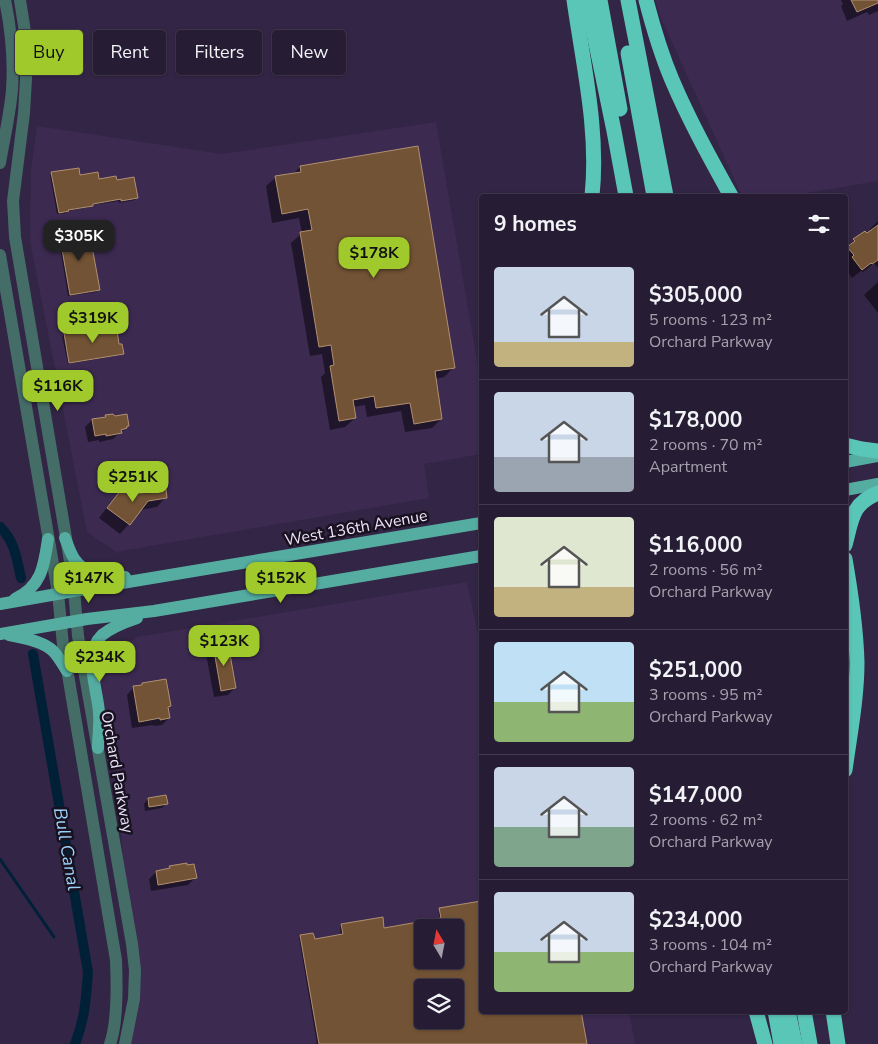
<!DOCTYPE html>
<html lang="en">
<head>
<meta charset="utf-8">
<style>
  :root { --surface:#261c34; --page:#2e253c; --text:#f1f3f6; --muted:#a4a1ac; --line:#423a4f; --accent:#a0c92b }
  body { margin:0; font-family:"Nunito Sans",sans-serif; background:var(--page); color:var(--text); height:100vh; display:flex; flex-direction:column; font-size:19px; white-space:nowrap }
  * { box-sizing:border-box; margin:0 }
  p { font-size:16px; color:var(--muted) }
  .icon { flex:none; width:28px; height:28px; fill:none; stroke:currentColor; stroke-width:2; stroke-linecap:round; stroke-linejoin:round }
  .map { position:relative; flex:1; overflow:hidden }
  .panel { position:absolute; left:479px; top:194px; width:369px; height:820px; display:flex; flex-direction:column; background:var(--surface); border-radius:5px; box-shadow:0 1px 4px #0004,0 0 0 1px var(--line) }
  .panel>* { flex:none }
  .guide { position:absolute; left:15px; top:30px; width:389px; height:45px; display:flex; gap:10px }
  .needle { width:32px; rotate:350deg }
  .fabs { position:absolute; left:414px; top:919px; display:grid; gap:10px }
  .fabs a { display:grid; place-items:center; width:50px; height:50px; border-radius:5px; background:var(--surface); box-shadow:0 1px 4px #0004,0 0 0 1px var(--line); font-size:25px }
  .price { position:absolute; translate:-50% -42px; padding:0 11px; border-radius:10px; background:var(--accent); color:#111; font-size:16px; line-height:32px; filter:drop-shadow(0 1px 2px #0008) }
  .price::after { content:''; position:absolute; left:50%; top:30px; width:15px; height:11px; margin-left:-8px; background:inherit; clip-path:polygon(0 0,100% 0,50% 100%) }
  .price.on { background:#222; color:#fff }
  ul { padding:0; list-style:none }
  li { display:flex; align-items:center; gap:15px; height:125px; padding:0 15px }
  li+li { border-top:1px solid var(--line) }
  li span { display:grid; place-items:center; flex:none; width:140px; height:100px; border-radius:5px; color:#555 }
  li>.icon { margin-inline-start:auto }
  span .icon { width:60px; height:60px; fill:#fffc; stroke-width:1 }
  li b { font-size:21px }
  h2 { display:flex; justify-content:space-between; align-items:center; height:60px; padding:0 15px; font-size:21px }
  .chip { padding:0 18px; border-radius:5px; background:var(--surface); box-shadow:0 1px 4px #0004,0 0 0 1px var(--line); font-size:18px; line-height:45px }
  .chip.on { background:var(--accent); color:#111 }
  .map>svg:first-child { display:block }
  .built { fill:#3c2a51; fill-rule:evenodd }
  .shadow { fill:#0007; fill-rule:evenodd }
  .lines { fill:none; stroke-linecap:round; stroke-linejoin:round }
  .stream { stroke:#002038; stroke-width:3 }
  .canal { stroke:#002038; stroke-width:10 }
  .building { fill:#725335; stroke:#b19071; fill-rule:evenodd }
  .minor { stroke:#456d67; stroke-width:12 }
  .major { stroke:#55ada1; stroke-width:12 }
  .highway { stroke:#59c6b8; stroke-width:15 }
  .labels { text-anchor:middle; stroke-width:5; stroke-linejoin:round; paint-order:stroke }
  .street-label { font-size:16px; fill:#ece3f9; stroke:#181220 }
  .water-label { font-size:18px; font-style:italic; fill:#9dd0fa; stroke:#181220 }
</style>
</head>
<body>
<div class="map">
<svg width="878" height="1044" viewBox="0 0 878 1044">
  <rect width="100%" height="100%" fill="#332545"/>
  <!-- built -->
  <g class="built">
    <polygon points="655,0 878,0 878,181 788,196 742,196 660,16"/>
    <polygon points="436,122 481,384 481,454 424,464 429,498 116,552 87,532 30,241 31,169 37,126 222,154"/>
    <path d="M467,582L477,630L481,643V1011H629L635,1044H125L134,999L126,910L118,779L94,665L137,637ZM422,928H455V960H422ZM422,988H455V1020H422Z"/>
  </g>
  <!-- shadow -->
  <g class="shadow">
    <polygon points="841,0 878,0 878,11 869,15 867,12 847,21 841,6 843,4"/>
    <polygon points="300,167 453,368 444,377 435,379 441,419 432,428 405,432 401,411 367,417 365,405 353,407 355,418 345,427 330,430 321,377 325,373 322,354 310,356 291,243 302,233 299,218 272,223 266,186 276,177 293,174"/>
    <polygon points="52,174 116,181 137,198 135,200 119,203 119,201 92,205 90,207 67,211 66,213 57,214 50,175"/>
    <polygon points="878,221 878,268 874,263 863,272 861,271 852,278 845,268 845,249 864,232 866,235 871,231 870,229"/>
    <polygon points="60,234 67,235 98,290 96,292 68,296 58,235"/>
    <polygon points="878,282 878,313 864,295"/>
    <polygon points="64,334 118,346 123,353 121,355 68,364 62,336"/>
    <polygon points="106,416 126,428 113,439 99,442 99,440 88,442 85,427 92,420 104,418"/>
    <polygon points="124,488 135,495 166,497 157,507 140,510 129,524 120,534 99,518 115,497"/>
    <polygon points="213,647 235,688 228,695 214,697 206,654"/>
    <polygon points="142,684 169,706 167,708 169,718 162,725 154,726 153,725 132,728 127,695 133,688 140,687"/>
    <polygon points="148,799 166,804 162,808 145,811 144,804"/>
    <polygon points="170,867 195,878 188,885 151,891 149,879 156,872 168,870"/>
    <path d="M481,903V1011L585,1044H317L299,938L301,936L315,940L341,936L340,927L341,925L383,929L440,919L438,911L440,910ZM422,928H455V960H422ZM422,988H455V1020H422Z"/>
  </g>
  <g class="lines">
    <!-- stream -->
    <polyline class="stream" points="0,859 54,937"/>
    <!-- canal -->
    <g class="canal">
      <path d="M0,527C15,541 17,560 21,578"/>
      <path d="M33,654L88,972C86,998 85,1019 75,1044"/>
    </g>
  </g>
  <!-- building -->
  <g class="building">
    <polygon points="851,0 878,0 878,3 857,12"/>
    <polygon points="418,146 455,368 435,371 442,419 414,424 410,403 376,408 374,396 353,400 356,418 339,421 330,366 334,365 331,345 319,347 300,232 312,230 308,209 282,214 275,176 301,172 300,166"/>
    <polygon points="79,168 80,175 98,172 99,179 116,176 117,180 134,177 138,198 121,201 121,199 93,204 93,206 68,210 69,211 59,213 51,172"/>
    <polygon points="878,225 878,260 872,264 871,263 862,270 852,257 854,255 847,247 855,241 853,239 865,231 867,233"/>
    <polygon points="89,230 100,290 70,295 59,232 67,231 68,234"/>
    <polygon points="116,324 119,344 122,344 124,354 69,363 64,333"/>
    <polygon points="113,414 115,416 127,414 129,426 127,426 127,428 121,430 122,433 106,436 106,434 95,436 92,419 106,417 105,415"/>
    <polygon points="124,486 135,494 166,489 167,498 148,501 130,525 107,508"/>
    <polygon points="228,643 236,688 221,691 213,645"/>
    <polygon points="166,679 171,706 168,707 170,718 160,720 160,718 139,722 133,686 142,685 142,683"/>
    <polygon points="166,795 168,804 149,807 148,798"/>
    <polygon points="187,863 187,865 194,864 197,878 158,885 156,871 170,868 169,866"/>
    <path d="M481,901V1011H581L587,1044H319L300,935L313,933L315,939L343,934L341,924L383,917L384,928L441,918L439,908ZM422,928H455V960H422ZM422,988H455V1020H422Z"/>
  </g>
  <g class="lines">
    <!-- minor -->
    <g class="minor">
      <polyline points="20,0 25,32 26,79 24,113 13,201 15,237 73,579 78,636 132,944 135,970 134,999 125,1044"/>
      <path d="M0,163C4,139 10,114 12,90C14,60 11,29 5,0"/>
      <path d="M0,255L58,593L63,645L116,960C117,984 118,1022 110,1044"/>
    </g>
    <!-- major -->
    <g class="major">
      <polyline points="845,462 878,456"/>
      <polyline points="845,490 878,484"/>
      <path d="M65,538C68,545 70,553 75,560C86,576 107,576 125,577"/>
      <path d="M15,599C42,586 44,566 48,539"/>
      <polyline points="0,604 74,591 481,523"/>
      <polyline points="0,634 87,619 154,611 481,556"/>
      <path d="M9,635C21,637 44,642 53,651C59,657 63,665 67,671"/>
      <path d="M98,748C98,737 100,725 99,713C98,690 82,654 102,635C112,627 125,622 137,618"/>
    </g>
    <!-- highway -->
    <g class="highway">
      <path d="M574,0C583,64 599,131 592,196"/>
      <polyline points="587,0 614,131 626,196"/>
      <polyline points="600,0 620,109"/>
      <polyline points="628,0 666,196"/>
      <path d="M646,0C653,27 661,54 672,80C689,120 710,158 731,196"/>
      <polyline points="628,53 654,196"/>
      <polyline points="845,445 862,449 878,451"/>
      <path d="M845,545C852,520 851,504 878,493"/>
      <path d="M845,559C851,593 856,627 857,662C857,698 850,734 845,770"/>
      <polyline points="756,1011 765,1044"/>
      <polyline points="775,1011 781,1044"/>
      <polyline points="788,1011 795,1044"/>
      <polyline points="804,1011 810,1044"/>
      <polyline points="833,1011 838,1044"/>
    </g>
  </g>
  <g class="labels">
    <!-- street labels -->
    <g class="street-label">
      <text transform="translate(356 527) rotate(-10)" y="6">West 136th Avenue</text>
      <text transform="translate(118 772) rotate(80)" y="6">Orchard Parkway</text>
    </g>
    <!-- water labels -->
    <g class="water-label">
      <text transform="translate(67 849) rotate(80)" y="6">Bull Canal</text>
    </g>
  </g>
</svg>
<div class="fabs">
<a><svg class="needle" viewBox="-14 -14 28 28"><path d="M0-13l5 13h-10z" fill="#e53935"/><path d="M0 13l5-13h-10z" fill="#a4a1ac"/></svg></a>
<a><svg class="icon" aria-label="layers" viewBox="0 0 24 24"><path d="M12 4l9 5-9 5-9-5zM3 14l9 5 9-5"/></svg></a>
</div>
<b class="price on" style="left:79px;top:262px">$305K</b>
<b class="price" style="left:374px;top:279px">$178K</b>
<b class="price" style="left:93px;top:344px">$319K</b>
<b class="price" style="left:58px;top:412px">$116K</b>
<b class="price" style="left:133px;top:503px">$251K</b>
<b class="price" style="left:89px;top:604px">$147K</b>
<b class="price" style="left:281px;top:604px">$152K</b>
<b class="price" style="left:224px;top:667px">$123K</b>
<b class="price" style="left:100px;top:683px">$234K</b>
<div class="guide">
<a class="chip on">Buy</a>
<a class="chip">Rent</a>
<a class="chip">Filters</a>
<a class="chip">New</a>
</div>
<section class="panel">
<h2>9 homes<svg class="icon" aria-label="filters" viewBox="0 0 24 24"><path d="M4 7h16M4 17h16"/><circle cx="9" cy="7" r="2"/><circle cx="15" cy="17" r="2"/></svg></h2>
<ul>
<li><span style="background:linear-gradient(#c9d6e8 75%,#c2b280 0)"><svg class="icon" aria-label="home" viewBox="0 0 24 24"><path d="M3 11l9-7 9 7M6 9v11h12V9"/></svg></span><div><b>$305,000</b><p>5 rooms · 123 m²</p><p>Orchard Parkway</p></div></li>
<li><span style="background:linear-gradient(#c9d6e8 65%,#9aa5b1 0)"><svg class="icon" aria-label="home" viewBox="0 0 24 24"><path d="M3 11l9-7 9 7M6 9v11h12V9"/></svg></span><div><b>$178,000</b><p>2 rooms · 70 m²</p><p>Apartment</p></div></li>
<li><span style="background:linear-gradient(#dfe7d0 70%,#c2b280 0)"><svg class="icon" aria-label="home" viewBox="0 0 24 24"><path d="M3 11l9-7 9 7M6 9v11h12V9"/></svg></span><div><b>$116,000</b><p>2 rooms · 56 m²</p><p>Orchard Parkway</p></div></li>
<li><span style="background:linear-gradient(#bfe0f5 60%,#8fb573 0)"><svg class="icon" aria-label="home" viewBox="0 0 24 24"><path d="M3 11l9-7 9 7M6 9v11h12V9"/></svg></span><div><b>$251,000</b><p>3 rooms · 95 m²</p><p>Orchard Parkway</p></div></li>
<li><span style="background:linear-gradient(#c9d6e8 60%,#7fa58c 0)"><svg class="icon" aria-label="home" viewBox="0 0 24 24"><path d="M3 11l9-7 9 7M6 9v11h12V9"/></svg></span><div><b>$147,000</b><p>2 rooms · 62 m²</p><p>Orchard Parkway</p></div></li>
<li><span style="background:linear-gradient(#c9d6e8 60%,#8fb573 0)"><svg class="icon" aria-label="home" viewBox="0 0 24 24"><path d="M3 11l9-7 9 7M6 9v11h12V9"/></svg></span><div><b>$234,000</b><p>3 rooms · 104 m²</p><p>Orchard Parkway</p></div></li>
</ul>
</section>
</div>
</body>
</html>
